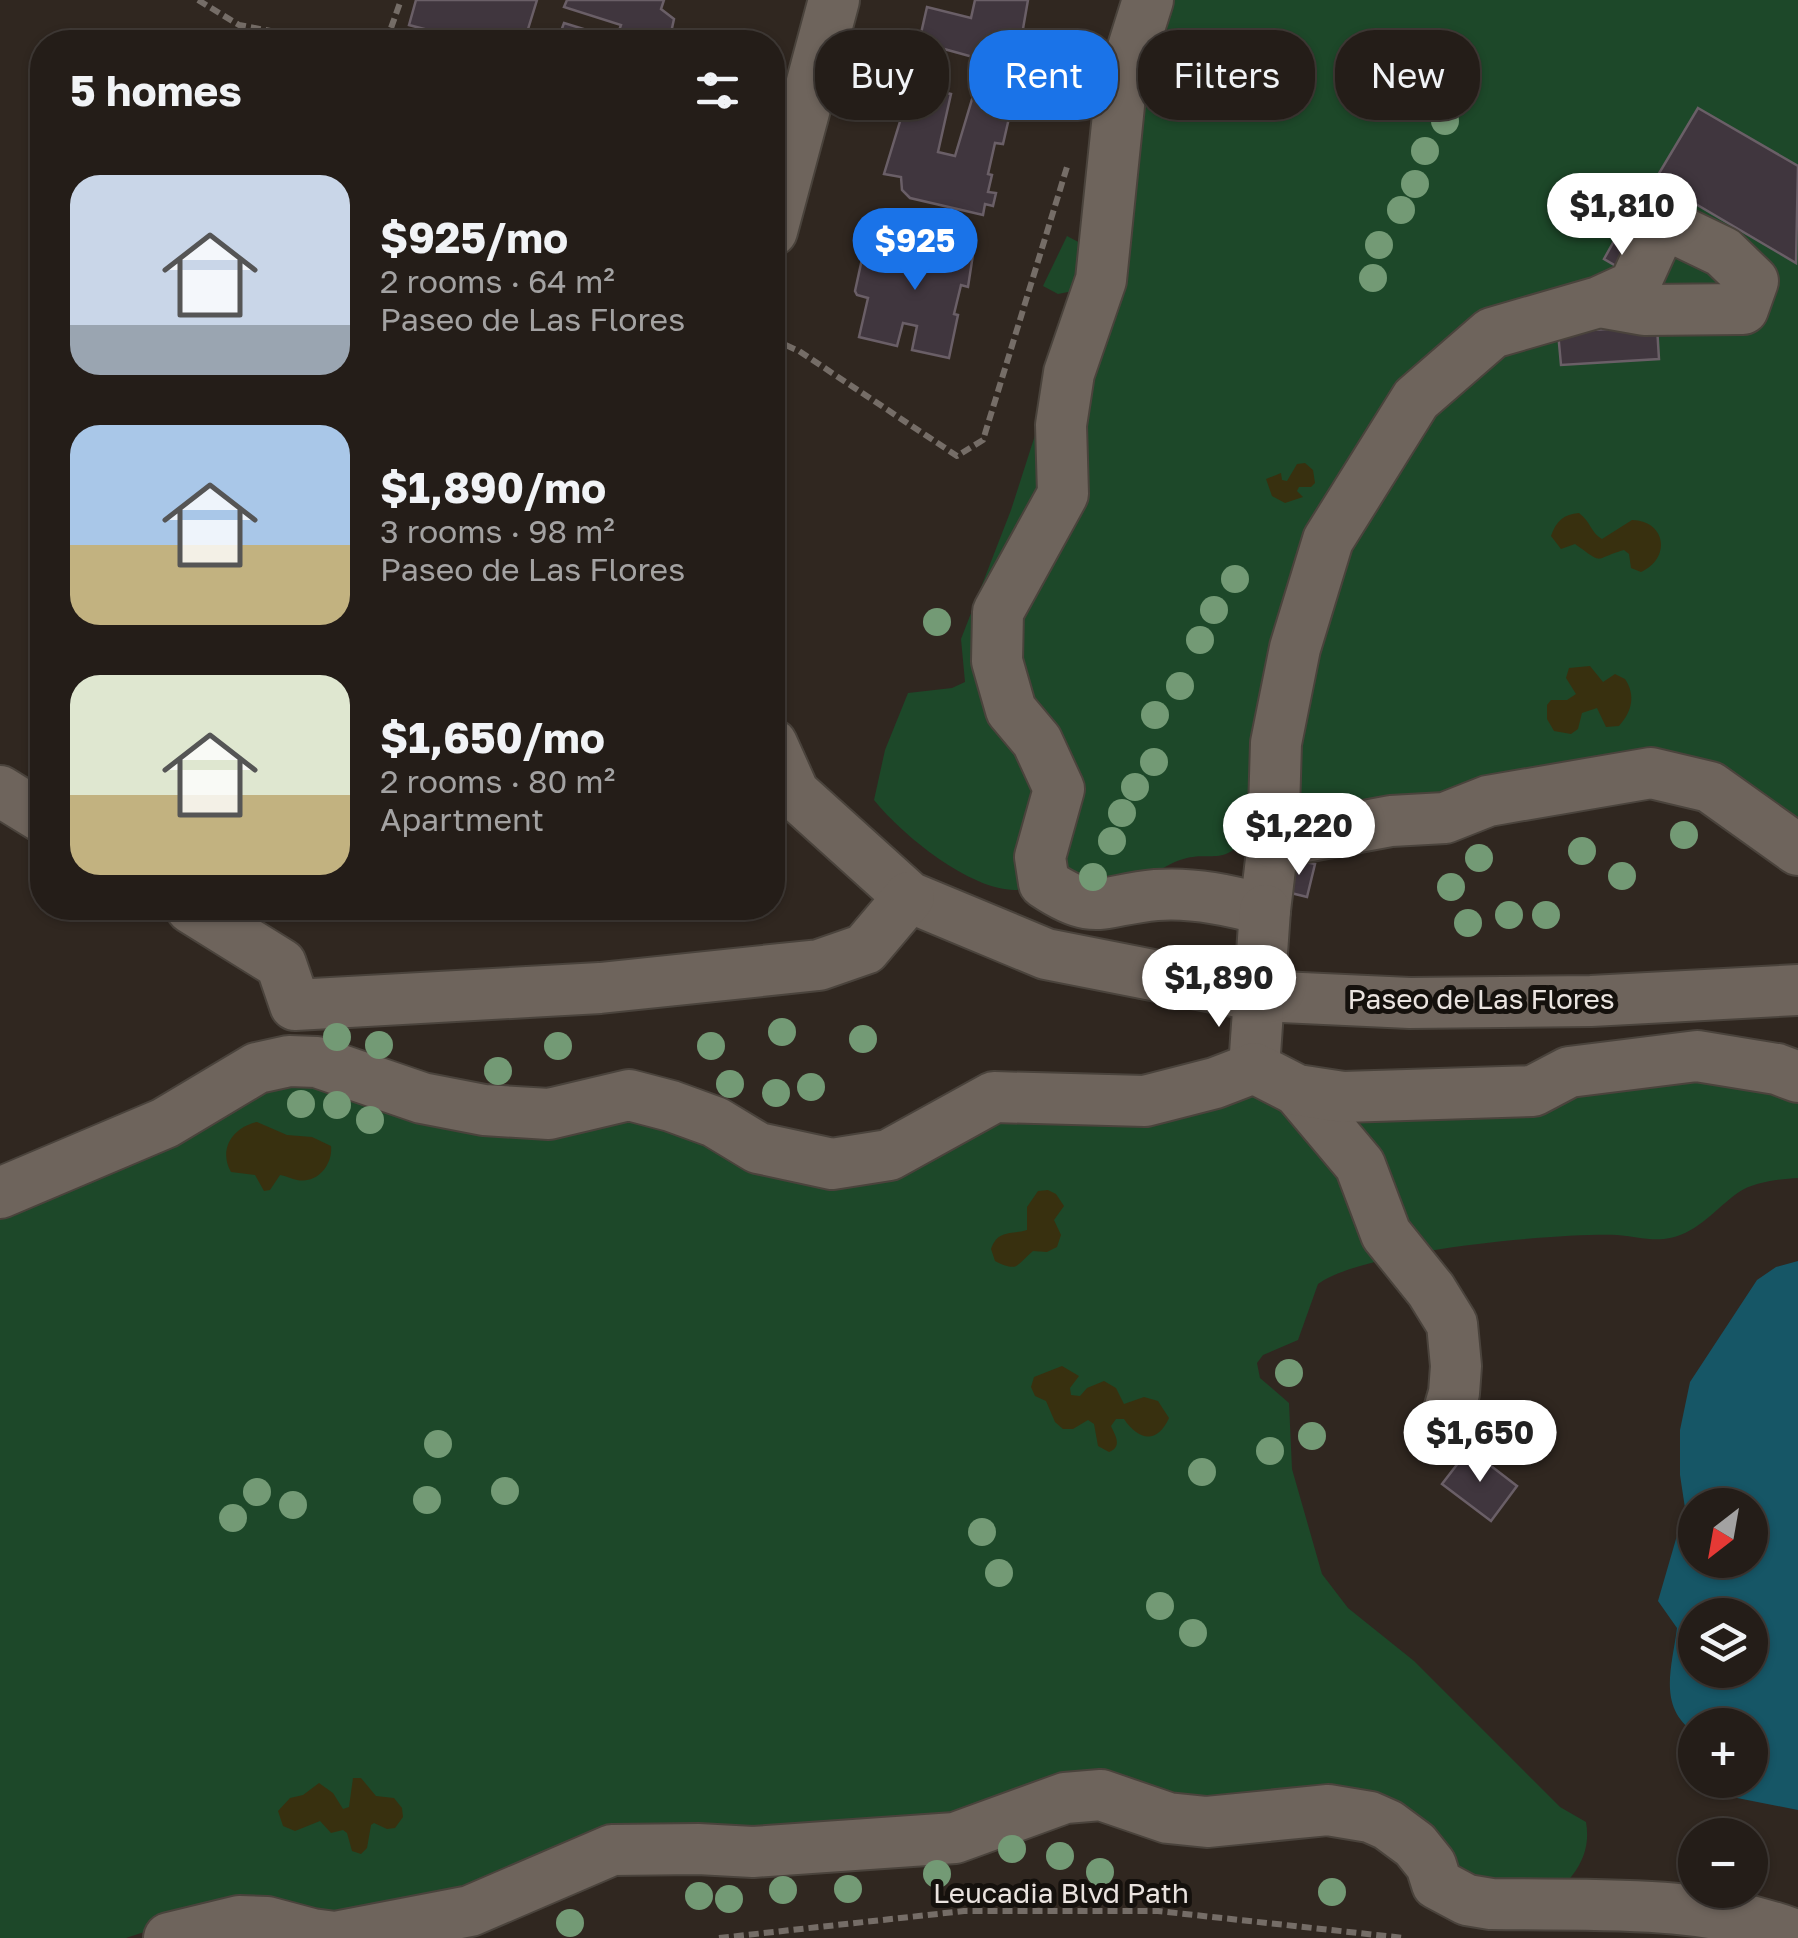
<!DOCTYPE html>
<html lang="en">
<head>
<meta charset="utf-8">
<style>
  :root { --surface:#241d18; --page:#2c2621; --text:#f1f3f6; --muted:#a3a2a2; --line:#413b37; --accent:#1a73e8 }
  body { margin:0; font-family:"Golos Text",sans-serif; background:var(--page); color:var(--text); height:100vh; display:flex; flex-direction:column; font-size:38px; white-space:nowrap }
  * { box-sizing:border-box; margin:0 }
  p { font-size:32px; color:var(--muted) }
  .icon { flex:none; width:55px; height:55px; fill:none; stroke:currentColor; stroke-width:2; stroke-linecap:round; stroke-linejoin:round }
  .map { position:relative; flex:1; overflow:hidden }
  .sheet { position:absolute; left:30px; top:30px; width:755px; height:890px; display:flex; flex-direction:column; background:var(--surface); border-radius:40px; box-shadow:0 2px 8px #0004,0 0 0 2px var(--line) }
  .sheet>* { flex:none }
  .hud { position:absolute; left:815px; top:30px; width:832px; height:90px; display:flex; gap:20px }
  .needle { width:65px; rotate:211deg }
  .controls { position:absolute; left:1678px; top:1488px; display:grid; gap:20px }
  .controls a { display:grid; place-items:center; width:90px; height:90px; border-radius:50%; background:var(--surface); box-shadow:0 2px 8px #0004,0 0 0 2px var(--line); font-size:50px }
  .price { position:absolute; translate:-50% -85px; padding:0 22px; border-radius:35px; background:#fff; color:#222; font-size:32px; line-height:65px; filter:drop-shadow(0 2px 5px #0008) }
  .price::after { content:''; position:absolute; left:50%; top:60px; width:30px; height:22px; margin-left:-15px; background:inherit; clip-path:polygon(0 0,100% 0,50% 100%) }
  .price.active { background:var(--accent); color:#fff }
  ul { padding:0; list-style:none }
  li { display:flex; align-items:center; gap:30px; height:250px; padding:0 40px }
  li span { display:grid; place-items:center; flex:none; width:280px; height:200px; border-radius:30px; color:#555 }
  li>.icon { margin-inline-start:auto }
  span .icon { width:120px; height:120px; fill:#fffc; stroke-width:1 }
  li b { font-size:42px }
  h2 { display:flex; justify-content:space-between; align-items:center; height:120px; padding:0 40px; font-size:42px }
  .chip { padding:0 35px; border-radius:40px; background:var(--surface); box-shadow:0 2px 8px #0004,0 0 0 2px var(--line); font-size:35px; line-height:90px }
  .chip.active { background:var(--accent); color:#fff }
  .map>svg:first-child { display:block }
  .green { fill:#1d4829 }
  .sand { fill:#38300f }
  .water { fill:#165666; fill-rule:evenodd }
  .building { fill:#40363e; stroke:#6a5f67; stroke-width:2.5 }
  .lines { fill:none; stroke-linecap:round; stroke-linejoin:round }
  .minor-casing { stroke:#4a433c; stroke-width:54 }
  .path { stroke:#756d67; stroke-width:6; stroke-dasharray:10 5; stroke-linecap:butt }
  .minor { stroke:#6e645c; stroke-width:50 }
  .tree { fill:#739a75 }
  .labels { text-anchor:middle; stroke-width:10; stroke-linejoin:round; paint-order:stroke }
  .street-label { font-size:28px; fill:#eae3df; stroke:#15110d }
</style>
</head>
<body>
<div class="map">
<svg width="1798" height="1938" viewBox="0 0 1798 1938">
  <rect width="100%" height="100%" fill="#302720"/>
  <!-- green -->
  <g class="green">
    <path d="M1163,0H1798V833L1692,761L1462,791L1248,834C1223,869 1210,849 1180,860C1166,865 1153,875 1139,880C1121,887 1096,883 1077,884C1056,885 1035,890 1015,890C970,890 902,835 874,800L885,750L908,693L952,688L965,682L961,639L1011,510L1037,429L1123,204Z"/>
    <polygon points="1067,236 1086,246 1078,290 1058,294 1043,286"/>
    <path d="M1772,1047L1798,1048V1178C1780,1179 1754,1182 1739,1192C1716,1208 1699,1232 1670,1238C1653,1242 1634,1236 1617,1235C1555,1233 1364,1250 1318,1284L1298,1340L1263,1355L1257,1363L1260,1378L1289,1403L1292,1469L1322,1574L1348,1608L1414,1661L1560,1807L1586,1822C1591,1850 1579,1871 1559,1890L1462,1885L1412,1815L987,1822L768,1837L361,1921L211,1910L126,1938H0V1203L271,1072L610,1112L766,1162L963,1128L1027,1113L1063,1124L1091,1126L1245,1092Z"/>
  </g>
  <!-- sand -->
  <g class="sand">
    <polygon points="1305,463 1313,470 1315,483 1311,487 1299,487 1297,491 1303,497 1285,503 1272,496 1266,479 1281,473 1282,480 1287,481 1297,464"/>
    <path d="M1579,513C1591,522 1591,533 1602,539L1632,520C1667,521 1671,559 1641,572L1631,568L1629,554L1624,550C1592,559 1606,566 1575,544L1561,549L1551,536C1556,521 1564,514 1579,513Z"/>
    <path d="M1590,666L1603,682L1615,674L1625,679C1636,695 1632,712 1619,726L1606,727L1597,708L1582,713L1578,729L1571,734L1554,731L1547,719V705L1551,700H1567L1576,694L1566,678L1569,668Z"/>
    <path d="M257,1122L287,1135L312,1137L331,1146C333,1164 318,1184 297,1180C292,1179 286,1176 280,1175L270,1190L264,1191L255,1175L231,1172C218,1149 233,1127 257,1122Z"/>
    <path d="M1048,1190L1056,1194L1064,1206L1054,1220L1061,1235L1057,1247L1047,1252L1033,1251C1016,1265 1019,1273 995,1261L991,1249C998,1229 1011,1235 1027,1230V1207L1038,1191Z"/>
    <path d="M1062,1366L1079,1376L1070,1388L1071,1395L1080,1396L1087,1388L1104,1381L1116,1388L1124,1404L1144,1397L1158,1401L1169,1418C1157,1445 1138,1440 1124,1419H1116L1111,1426C1115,1435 1123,1447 1109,1452L1098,1446L1094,1424L1088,1420L1073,1429H1063L1055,1422L1046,1401L1035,1396L1031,1387L1034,1377Z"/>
    <polygon points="353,1778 361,1778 376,1796 394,1798 402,1808 403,1817 395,1828 387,1829 374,1823 371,1825 367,1848 361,1854 352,1851 347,1833 343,1830 331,1833 320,1821 295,1831 283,1826 278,1811 290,1798 303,1795 319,1783 333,1793 343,1809 349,1807"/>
  </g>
  <!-- water -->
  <path class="water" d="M1798,1261V1810L1722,1795L1709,1780H1750V1725H1695V1733C1657,1707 1672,1668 1677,1628L1658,1601L1685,1508L1680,1475V1430L1690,1382L1757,1280L1776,1267ZM1695,1505H1750V1560H1695ZM1695,1615H1750V1670H1695Z"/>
  <!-- building -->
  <g class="building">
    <polygon points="416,0 537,0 524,42 474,42 409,25"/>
    <polygon points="567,0 664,0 661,9 674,19 669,42 615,42 621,25 564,7"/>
    <polygon points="975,0 1028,0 1016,69 919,42 927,7 971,18"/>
    <polygon points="564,23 597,33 596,38 612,42 557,42"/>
    <polygon points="925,88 951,94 938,152 955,156 973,96 1012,105 1003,144 995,143 988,174 992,175 988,192 996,193 993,206 985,204 983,215 910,198 902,190 901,177 884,174 902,115 918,118"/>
    <polygon points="1698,108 1798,166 1796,263 1655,180"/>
    <polygon points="905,232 974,248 968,287 961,285 954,314 958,315 949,358 912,350 917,326 903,323 897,346 859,337 868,298 857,295 855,291 862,259 865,261 866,256 898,263"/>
    <polygon points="1614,241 1641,257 1630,274 1604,259"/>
    <polygon points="1657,326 1659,359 1561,365 1558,332"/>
    <polygon points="1291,859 1315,864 1307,897 1283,891"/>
    <polygon points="1469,1449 1517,1486 1491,1521 1442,1484"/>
  </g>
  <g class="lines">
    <!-- minor casing -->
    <g class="minor-casing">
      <g id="minor">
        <path d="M1148,0L1121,86L1101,280L1069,373L1061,425L1063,494L998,612L997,661L1011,710L1037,741L1059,789L1040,857L1044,883C1096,918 1101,900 1156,895C1193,892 1230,900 1265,910L1273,843L1391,821L1445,818L1488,801L1651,773L1710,787L1798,850"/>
        <polyline points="772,231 834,0"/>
        <polyline points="772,744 794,793 909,897 1046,954 1259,996 1410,1003 1591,1001 1798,990"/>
        <polyline points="0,791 42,817"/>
        <polyline points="1273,843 1276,743 1295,648 1328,540 1416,399 1492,333 1599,302 1644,310 1743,309 1753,281 1723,252 1669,226 1654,242 1634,286 1599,302"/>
        <polyline points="191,908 281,964 295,1005 600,988 819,965 865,949 909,897"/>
        <polyline points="1254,1068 1265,910"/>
        <polyline points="1297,1090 1360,1165 1386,1234 1431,1290 1452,1324 1456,1366 1454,1393 1444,1428"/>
        <polyline points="0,1193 165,1123 257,1068 289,1061 317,1062 422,1098 484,1110 549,1114 629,1095 671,1106 715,1122 758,1148 832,1164 889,1155 994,1097 1145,1101 1215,1083 1254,1068 1297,1090 1343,1097 1533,1091 1569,1072 1697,1056 1777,1069 1798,1077"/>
        <path d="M169,1938L239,1921L267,1922L312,1934L335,1937L470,1911L612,1850L698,1849L753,1852L955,1838L1065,1798L1101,1795L1168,1818L1207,1822L1328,1810L1370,1817L1388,1825L1415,1845L1431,1865L1437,1884L1467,1900L1491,1904C1592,1906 1702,1898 1798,1936"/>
      </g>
    </g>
    <!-- path -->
    <g class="path">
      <polyline points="198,0 239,25 329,42"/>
      <polyline points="386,42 401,0"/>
      <polyline points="772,339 799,351 957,456 983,440 1067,167"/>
      <polyline points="719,1938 964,1911 1158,1911 1404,1938"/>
    </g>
    <!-- minor -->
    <use href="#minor" class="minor"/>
  </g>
  <!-- trees -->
  <g class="tree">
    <circle cx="1454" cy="84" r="14"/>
    <circle cx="1445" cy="121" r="14"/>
    <circle cx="1425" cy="151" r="14"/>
    <circle cx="1415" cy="184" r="14"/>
    <circle cx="1401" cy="210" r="14"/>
    <circle cx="1379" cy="245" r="14"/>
    <circle cx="1373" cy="278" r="14"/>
    <circle cx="1235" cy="579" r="14"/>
    <circle cx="1214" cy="610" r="14"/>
    <circle cx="937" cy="622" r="14"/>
    <circle cx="1200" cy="640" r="14"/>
    <circle cx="1180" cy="686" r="14"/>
    <circle cx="1155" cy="715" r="14"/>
    <circle cx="1154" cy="762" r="14"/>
    <circle cx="1135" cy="787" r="14"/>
    <circle cx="1122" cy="813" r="14"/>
    <circle cx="1684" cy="835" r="14"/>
    <circle cx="1112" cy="841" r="14"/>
    <circle cx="1582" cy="851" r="14"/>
    <circle cx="1479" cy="858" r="14"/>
    <circle cx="1622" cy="876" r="14"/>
    <circle cx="1093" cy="877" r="14"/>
    <circle cx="1451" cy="887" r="14"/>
    <circle cx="1509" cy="915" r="14"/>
    <circle cx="1546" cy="915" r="14"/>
    <circle cx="1468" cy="923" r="14"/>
    <circle cx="782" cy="1032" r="14"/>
    <circle cx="337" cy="1037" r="14"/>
    <circle cx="863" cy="1039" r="14"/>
    <circle cx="379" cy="1045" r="14"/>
    <circle cx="558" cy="1046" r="14"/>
    <circle cx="711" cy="1046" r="14"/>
    <circle cx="498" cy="1071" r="14"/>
    <circle cx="730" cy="1084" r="14"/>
    <circle cx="811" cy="1087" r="14"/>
    <circle cx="776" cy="1093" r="14"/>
    <circle cx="301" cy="1104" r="14"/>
    <circle cx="337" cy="1105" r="14"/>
    <circle cx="370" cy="1120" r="14"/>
    <circle cx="1289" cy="1373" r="14"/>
    <circle cx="1312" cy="1436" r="14"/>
    <circle cx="438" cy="1444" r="14"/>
    <circle cx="1270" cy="1451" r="14"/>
    <circle cx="1202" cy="1472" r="14"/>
    <circle cx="505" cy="1491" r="14"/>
    <circle cx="257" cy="1492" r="14"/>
    <circle cx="427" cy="1500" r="14"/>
    <circle cx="293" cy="1505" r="14"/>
    <circle cx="233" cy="1518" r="14"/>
    <circle cx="982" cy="1532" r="14"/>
    <circle cx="999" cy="1573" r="14"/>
    <circle cx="1160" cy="1606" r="14"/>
    <circle cx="1193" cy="1633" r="14"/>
    <circle cx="1012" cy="1849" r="14"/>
    <circle cx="1060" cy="1856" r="14"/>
    <circle cx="1100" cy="1872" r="14"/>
    <circle cx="937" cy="1874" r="14"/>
    <circle cx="848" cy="1889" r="14"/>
    <circle cx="783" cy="1890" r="14"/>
    <circle cx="1332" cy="1892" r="14"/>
    <circle cx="699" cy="1896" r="14"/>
    <circle cx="729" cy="1899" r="14"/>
    <circle cx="570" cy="1923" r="14"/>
  </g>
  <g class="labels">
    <!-- street labels -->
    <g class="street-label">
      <text x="1481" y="1009">Paseo de Las Flores</text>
      <text x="1061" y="1903">Leucadia Blvd Path</text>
    </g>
  </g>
</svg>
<div class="controls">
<a><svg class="needle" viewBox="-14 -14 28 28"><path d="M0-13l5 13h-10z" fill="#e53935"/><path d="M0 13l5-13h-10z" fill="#a3a2a2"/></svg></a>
<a><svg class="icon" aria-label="layers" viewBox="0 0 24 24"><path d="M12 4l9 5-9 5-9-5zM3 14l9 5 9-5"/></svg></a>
<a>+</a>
<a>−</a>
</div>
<b class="price" style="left:1622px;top:258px">$1,810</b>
<b class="price active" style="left:915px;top:293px">$925</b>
<b class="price" style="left:1299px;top:878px">$1,220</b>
<b class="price" style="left:1219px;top:1030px">$1,890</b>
<b class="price" style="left:1480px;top:1485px">$1,650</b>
<div class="hud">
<a class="chip">Buy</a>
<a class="chip active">Rent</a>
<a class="chip">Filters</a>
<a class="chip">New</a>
</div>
<section class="sheet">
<h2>5 homes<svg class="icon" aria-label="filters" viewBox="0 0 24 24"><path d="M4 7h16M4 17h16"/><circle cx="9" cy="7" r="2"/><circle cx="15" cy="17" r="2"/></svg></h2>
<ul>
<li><span style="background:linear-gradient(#c9d6e8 75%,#9aa5b1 0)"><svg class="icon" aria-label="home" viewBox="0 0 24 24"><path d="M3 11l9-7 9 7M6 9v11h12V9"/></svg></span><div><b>$925/mo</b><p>2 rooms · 64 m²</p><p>Paseo de Las Flores</p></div></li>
<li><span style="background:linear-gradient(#a9c7e8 60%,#c2b280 0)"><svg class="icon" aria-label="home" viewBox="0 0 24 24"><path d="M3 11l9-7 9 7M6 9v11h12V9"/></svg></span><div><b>$1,890/mo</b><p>3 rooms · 98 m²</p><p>Paseo de Las Flores</p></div></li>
<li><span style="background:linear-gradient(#dfe7d0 60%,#c2b280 0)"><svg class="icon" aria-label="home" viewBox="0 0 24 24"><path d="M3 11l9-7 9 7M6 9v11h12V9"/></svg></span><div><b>$1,650/mo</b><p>2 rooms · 80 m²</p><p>Apartment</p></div></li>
</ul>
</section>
</div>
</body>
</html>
